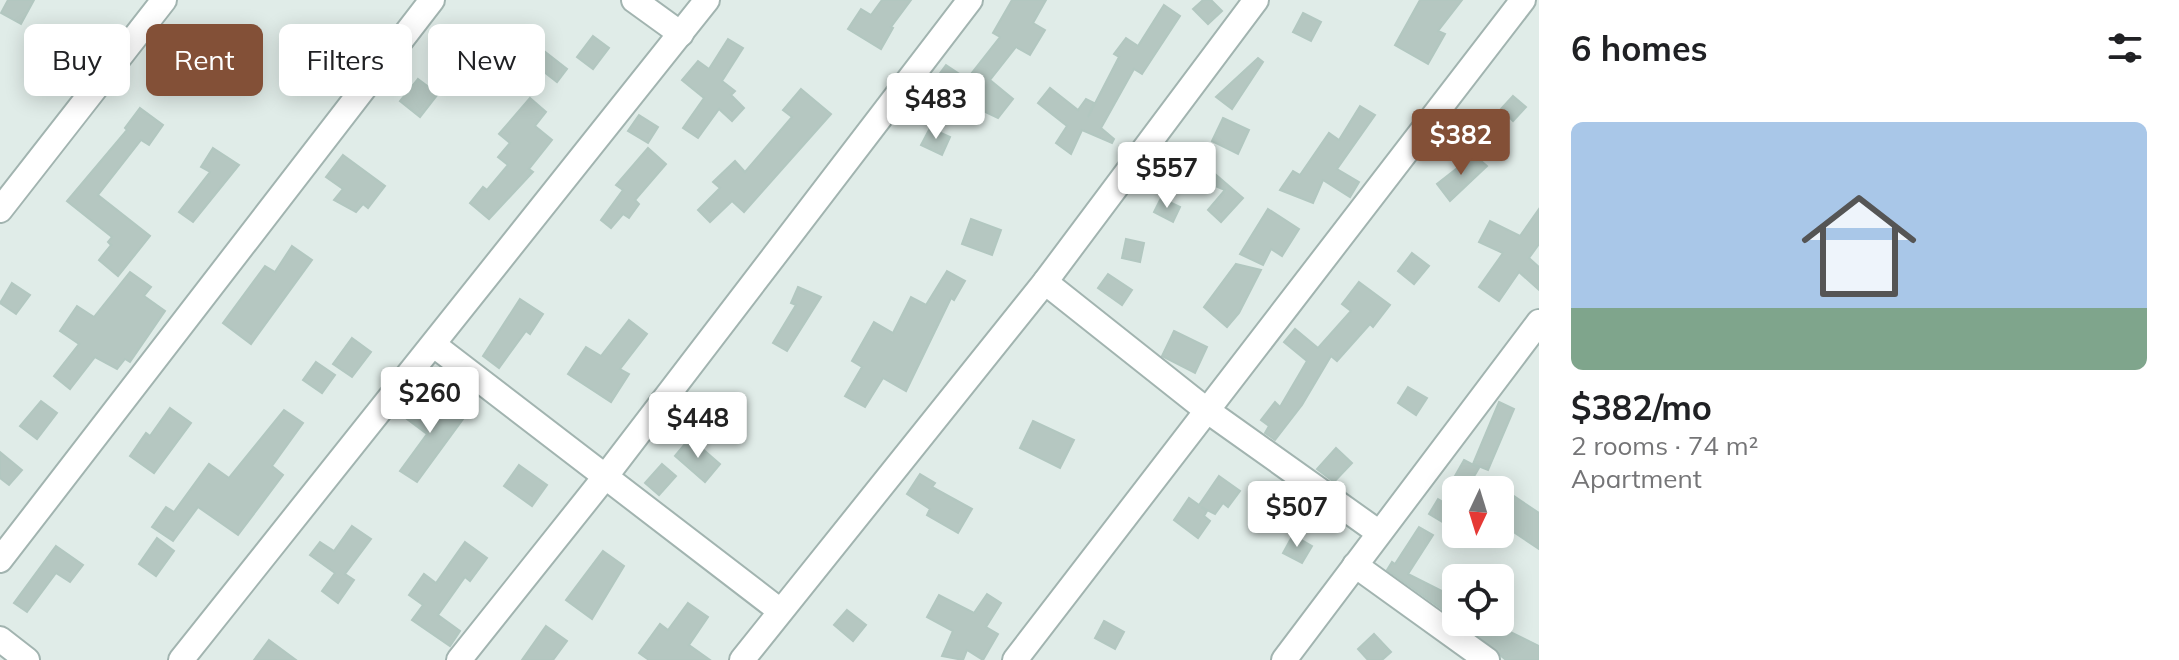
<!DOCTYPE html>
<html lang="en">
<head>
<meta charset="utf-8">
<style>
  :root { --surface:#fff; --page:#f2f2f2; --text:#202124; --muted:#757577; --accent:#835037 }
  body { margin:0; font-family:Mulish,sans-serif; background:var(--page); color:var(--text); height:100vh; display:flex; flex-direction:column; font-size:30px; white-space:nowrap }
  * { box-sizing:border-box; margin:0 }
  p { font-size:26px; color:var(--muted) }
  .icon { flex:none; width:44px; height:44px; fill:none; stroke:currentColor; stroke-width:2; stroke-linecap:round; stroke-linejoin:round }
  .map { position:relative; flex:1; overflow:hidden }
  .sheet { display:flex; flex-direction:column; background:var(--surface); width:640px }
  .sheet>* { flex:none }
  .top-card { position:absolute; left:24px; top:24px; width:760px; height:72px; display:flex; gap:16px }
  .needle { width:52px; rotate:184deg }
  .fabs { position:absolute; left:1442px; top:476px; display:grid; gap:16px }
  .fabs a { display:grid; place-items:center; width:72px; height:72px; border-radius:12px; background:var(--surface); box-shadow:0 4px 20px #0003; font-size:40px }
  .price { position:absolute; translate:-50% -68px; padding:0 18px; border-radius:8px; background:#fff; color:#222; font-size:26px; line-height:52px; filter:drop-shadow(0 2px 4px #0008) }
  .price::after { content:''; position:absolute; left:50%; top:48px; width:24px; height:18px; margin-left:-12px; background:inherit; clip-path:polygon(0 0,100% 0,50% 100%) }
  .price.active { background:var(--accent); color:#fff }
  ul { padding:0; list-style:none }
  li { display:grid; align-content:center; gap:16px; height:424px; padding:0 32px }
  li span { display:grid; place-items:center; height:248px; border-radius:12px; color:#555 }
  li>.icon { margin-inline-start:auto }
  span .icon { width:144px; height:144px; fill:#fffc; stroke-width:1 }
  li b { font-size:34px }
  h2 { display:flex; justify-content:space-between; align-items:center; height:96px; padding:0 32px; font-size:34px }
  .tag { padding:0 28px; border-radius:12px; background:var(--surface); box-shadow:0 4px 20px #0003; font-size:28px; line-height:72px }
  .tag.active { background:var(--accent); color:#fff }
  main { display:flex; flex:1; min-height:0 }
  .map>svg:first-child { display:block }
  .building { fill:#b5c7c1; stroke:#b2c7c0; stroke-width:2 }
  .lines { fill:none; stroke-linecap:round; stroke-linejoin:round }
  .minor-casing { stroke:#a2b4b0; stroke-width:28 }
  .minor { stroke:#fff; stroke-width:24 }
</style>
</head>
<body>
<main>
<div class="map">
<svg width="1539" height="660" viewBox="0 0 1539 660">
  <rect width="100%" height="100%" fill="#e0ece8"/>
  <!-- building -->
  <g class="building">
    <polygon points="8,0 34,0 21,24 1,13"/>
    <polygon points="882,0 911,0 891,27 893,28 881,49 848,29 861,9 871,15"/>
    <polygon points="1012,0 1046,0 1033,23 1045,30 1030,55 1016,47 990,80 1013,99 998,118 954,97 939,118 918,103 946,65 967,79 1000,37 993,33"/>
    <polygon points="1203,0 1211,0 1222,11 1208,24 1193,9"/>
    <polygon points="1420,0 1462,0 1438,31 1445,34 1428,64 1395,45"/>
    <polygon points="1164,5 1180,16 1142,74 1134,69 1101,128 1114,139 1112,143 1082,130 1071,154 1056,143 1067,126 1038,103 1050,88 1078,110 1086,99 1094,103 1088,117 1119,57 1114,54 1126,38 1138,46"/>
    <polygon points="1303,13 1321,22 1311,41 1293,32"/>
    <polygon points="521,33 567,69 557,82 511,46"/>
    <polygon points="593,36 609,48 593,69 577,57"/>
    <polygon points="728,39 743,48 722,81 735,91 731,95 744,108 732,121 719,109 698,138 683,128 704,98 682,80 698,61 709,69"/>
    <polygon points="321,42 331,54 316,67 305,54"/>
    <polygon points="1258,58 1263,62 1232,109 1216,97"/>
    <polygon points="418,79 438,94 420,117 400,101"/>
    <polygon points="801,89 831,114 744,212 732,201 710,222 698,210 720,188 713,182 735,161 745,172 792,117 783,110"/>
    <polygon points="1513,96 1526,107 1513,121 1501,109"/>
    <polygon points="530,98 546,112 535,126 552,140 529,169 533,172 489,219 470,203 483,187 487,190 508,165 498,157 510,143 499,134"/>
    <polygon points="1360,106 1375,115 1337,169 1359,182 1350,197 1323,180 1313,203 1280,190 1293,171 1300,175 1329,133 1339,140"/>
    <polygon points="140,108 163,125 149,145 141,140 98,195 150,236 118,276 99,260 111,245 108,242 112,237 67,201 127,130 125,128"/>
    <polygon points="639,115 658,127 648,143 628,131"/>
    <polygon points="1223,118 1249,130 1238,154 1212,141"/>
    <polygon points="930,128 950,137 942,155 921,145"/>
    <polygon points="213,148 239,165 193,222 179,212 210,172 201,167"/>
    <polygon points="648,148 666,164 635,200 639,204 629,218 623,214 611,228 601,220 623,190 616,185"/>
    <polygon points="343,155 385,186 368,208 363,204 356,212 334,200 343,189 326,177"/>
    <polygon points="1193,155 1243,198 1221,222 1208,210 1225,190 1184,173"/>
    <polygon points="1474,155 1487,166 1450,201 1437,184"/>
    <polygon points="1161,198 1180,207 1173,222 1154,212"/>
    <polygon points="1268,209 1299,229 1282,256 1271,249 1263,265 1240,254"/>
    <polygon points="1539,209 1539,244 1529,258 1539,267 1539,290 1519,272 1499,301 1479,287 1503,253 1479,242 1490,221 1520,236"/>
    <polygon points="971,219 1001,230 992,255 962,244"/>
    <polygon points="1126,239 1144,243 1140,262 1122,258"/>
    <polygon points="292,246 312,260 251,344 223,323 265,266 275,272"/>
    <polygon points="1412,253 1429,266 1414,284 1398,271"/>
    <polygon points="1236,264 1261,270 1239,313 1227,327 1204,307"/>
    <polygon points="947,271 965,281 954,300 951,298 906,391 883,378 865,407 845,396 862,367 852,361 874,322 893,333 911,297 926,305"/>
    <polygon points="130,272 151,287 144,296 165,311 130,362 125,359 117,369 95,357 70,389 54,376 79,344 60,331 77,306 94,317"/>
    <polygon points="1108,274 1132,290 1122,305 1098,288"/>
    <polygon points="1359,282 1390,305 1373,327 1370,324 1337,361 1331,356 1302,405 1275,440 1265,433 1269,426 1261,420 1275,402 1280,407 1307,361 1284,342 1295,329 1318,348 1351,311 1342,304"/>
    <polygon points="12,283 30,295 16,314 0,303"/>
    <polygon points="798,287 821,297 787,351 773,343 796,305 791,303"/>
    <polygon points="520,299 543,314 530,334 526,331 499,368 483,356"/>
    <polygon points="629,320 647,334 620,369 629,374 611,402 568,374 586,347 601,356"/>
    <polygon points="1174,331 1207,347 1195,373 1162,356"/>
    <polygon points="352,338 371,352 352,377 333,364"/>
    <polygon points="316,362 335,375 322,393 303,380"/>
    <polygon points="1408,387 1427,398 1416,415 1398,403"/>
    <polygon points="424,396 463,419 417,482 400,471 427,434 407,419"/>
    <polygon points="721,397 735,409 723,424 708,411"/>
    <polygon points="41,401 57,413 37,439 20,426"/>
    <polygon points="1499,402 1514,409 1488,470 1473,464"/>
    <polygon points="170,408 191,423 154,473 130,456 146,433 150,436"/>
    <polygon points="284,410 303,423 272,466 283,475 238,535 198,507 173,541 152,527 166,507 174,512 209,464 229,478"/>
    <polygon points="1033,421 1074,440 1060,468 1020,448"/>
    <polygon points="690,438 720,464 705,482 675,456"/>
    <polygon points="1336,448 1352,463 1334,482 1317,469"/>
    <polygon points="0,452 22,470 9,485 0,478"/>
    <polygon points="1464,460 1479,468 1466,490 1447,490"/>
    <polygon points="662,464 676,476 659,495 645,483"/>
    <polygon points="519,465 547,485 532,506 504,486"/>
    <polygon points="920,474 935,483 932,487 972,509 958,533 927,515 930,509 907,494"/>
    <polygon points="1219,476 1240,491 1228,507 1223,503 1215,514 1201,507 1207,511 1204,516 1210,521 1198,538 1174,520 1189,498 1199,505"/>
    <polygon points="1508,492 1539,513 1539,549 1500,523 1500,504"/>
    <polygon points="1438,499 1453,508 1444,523 1429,514"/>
    <polygon points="352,526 371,539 345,574 354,580 338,603 322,591 335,573 310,555 320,542 334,551"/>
    <polygon points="1419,527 1433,535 1408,574 1456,598 1456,619 1387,570 1392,562 1395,564"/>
    <polygon points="1293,535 1312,546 1302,563 1283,553"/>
    <polygon points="157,538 174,551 156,576 139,564"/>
    <polygon points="465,542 487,558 470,581 465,577 438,615 460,631 450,646 412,620 423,605 409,595 424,574 436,583"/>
    <polygon points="56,546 83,565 70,582 56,573 27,612 14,603"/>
    <polygon points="603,551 624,566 592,619 566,600"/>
    <polygon points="987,594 1001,603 986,627 998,634 983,660 967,650 963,660 942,656 953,631 927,617 939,595 974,613"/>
    <polygon points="688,603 708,617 689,645 710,660 649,660 639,653 660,624 668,630"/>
    <polygon points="847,610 866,625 853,641 834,625"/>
    <polygon points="1104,621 1124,632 1115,649 1095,638"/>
    <polygon points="1460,622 1490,622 1539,646 1539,660 1506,660"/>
    <polygon points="546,626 567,641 553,660 522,660"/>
    <polygon points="1374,634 1391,652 1382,660 1368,660 1358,649"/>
    <polygon points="269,640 296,660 254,660"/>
  </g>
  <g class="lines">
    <!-- minor casing -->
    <g class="minor-casing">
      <g id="minor">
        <polyline points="634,0 681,34"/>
        <polyline points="0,210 164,0"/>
        <polyline points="1045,282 1205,409 1378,532"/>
        <polyline points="434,345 779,610"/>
        <polyline points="0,560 432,0"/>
        <polyline points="1355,565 1487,660"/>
        <polyline points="0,639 27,660"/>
        <polyline points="181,660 707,0"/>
        <polyline points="459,660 605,477 970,0"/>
        <polyline points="742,660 1045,282 1256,0"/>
        <polyline points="1015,660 1523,0"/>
        <polyline points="1284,660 1539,322"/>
      </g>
    </g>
    <!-- minor -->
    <use href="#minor" class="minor"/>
  </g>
</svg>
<div class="fabs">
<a><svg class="needle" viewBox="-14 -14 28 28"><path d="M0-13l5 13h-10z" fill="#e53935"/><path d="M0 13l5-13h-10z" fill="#757577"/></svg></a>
<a><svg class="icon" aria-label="locate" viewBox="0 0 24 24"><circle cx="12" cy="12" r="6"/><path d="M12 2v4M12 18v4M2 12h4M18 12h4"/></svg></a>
</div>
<b class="price" style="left:936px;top:141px">$483</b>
<b class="price active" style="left:1461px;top:177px">$382</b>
<b class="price" style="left:1167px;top:210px">$557</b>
<b class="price" style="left:430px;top:435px">$260</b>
<b class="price" style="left:698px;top:460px">$448</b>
<b class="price" style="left:1297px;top:549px">$507</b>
<div class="top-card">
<a class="tag">Buy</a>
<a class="tag active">Rent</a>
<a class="tag">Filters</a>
<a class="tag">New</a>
</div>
</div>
<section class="sheet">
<h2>6 homes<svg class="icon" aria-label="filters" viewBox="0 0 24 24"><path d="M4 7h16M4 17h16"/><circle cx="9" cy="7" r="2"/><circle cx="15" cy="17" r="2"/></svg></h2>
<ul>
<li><span style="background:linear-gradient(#a9c7e8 75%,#7fa58c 0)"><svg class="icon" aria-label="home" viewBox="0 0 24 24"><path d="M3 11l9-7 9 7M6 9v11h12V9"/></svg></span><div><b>$382/mo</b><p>2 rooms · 74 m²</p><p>Apartment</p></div></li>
</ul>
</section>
</main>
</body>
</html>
